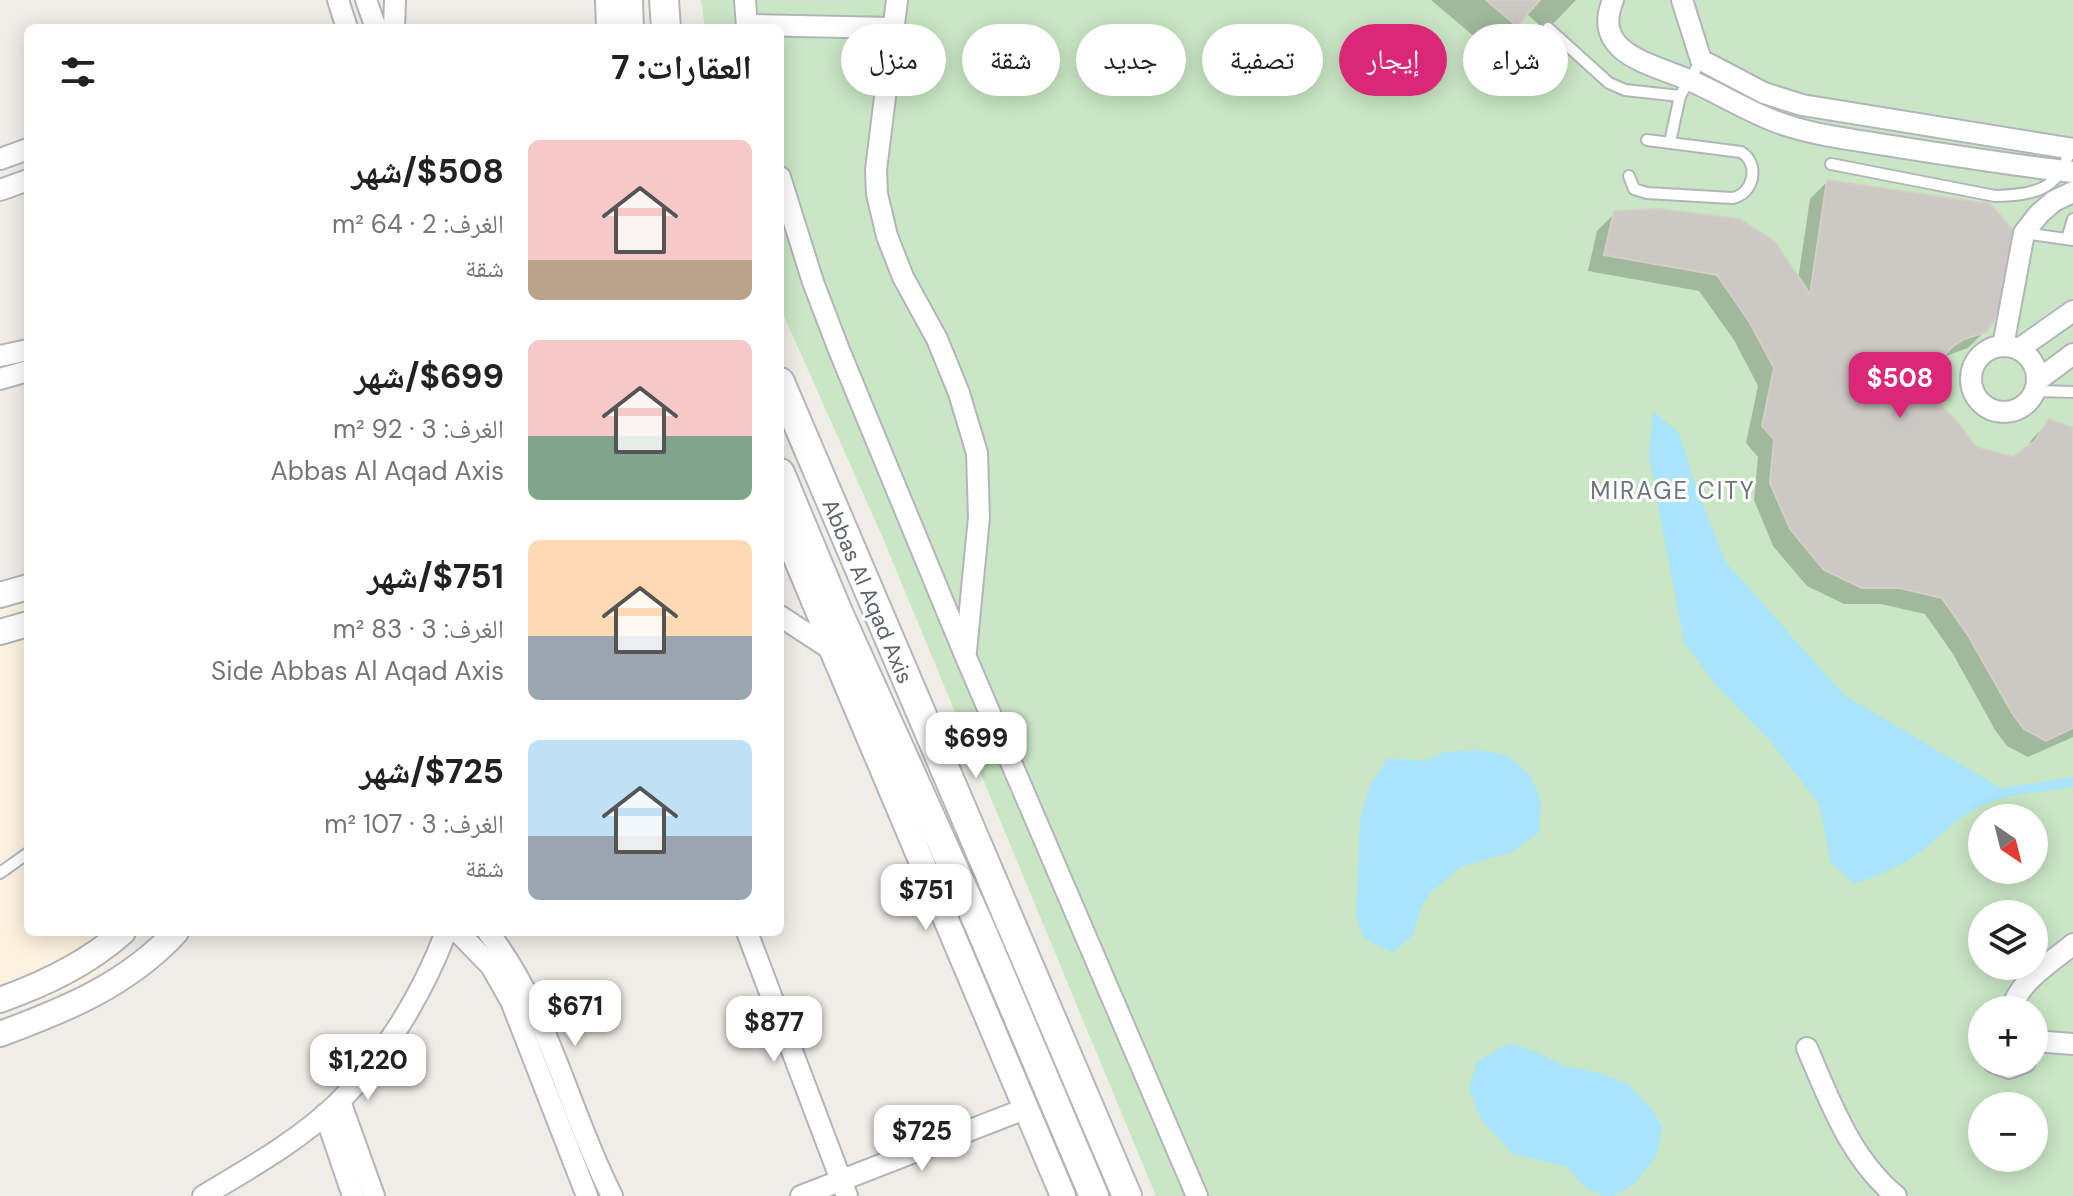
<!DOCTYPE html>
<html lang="ar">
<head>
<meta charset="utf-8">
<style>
  :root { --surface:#fff; --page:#f2f2f2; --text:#222; --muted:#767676; --accent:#db2777 }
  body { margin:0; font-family:"DM Sans","Noto Naskh Arabic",sans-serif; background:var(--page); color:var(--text); direction:rtl; height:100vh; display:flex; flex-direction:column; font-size:30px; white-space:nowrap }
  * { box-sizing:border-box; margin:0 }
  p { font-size:26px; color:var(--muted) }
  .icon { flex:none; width:44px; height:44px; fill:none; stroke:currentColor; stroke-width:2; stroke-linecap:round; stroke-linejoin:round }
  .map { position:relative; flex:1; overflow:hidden; direction:ltr }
  .drawer { position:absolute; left:24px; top:24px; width:760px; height:912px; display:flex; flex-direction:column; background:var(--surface); border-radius:12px; box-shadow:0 4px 20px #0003; direction:rtl }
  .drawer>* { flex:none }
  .guide { position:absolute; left:808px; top:24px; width:760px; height:72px; direction:rtl; display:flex; gap:16px }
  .needle { width:52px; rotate:145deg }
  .fabs { position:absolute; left:1968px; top:804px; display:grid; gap:16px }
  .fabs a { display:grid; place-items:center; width:80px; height:80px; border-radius:50%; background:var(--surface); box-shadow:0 4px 20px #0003; font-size:40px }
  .price { position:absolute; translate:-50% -68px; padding:0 18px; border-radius:16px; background:#fff; color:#222; font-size:26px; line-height:52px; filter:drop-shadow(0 2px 4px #0008) }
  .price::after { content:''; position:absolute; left:50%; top:48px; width:24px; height:18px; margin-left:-12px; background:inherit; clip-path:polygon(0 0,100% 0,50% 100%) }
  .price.current { background:var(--accent); color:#fff }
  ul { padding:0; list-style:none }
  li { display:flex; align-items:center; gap:24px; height:200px; padding:0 32px }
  li span { display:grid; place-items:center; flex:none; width:224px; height:160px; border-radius:12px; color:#555 }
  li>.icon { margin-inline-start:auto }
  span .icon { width:96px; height:96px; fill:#fffc; stroke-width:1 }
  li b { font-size:34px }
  h2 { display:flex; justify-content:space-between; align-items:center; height:96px; padding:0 32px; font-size:34px }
  .pill { padding:0 28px; border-radius:36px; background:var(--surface); box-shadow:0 4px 20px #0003; font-size:28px; line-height:72px }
  .pill.current { background:var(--accent); color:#fff }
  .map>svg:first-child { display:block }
  .commercial { fill:#fdf2df }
  .green { fill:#c9e7c4; fill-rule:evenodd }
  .water { fill:#aae4fd }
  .shadow { fill:#0003 }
  .building { fill:#ccc8c4; stroke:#d5cec5; stroke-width:2 }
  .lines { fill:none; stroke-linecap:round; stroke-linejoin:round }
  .service-casing { stroke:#b2b5b9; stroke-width:14 }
  .minor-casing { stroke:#b2b5b9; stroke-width:24 }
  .tertiary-casing { stroke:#b2b5b9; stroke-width:28 }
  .secondary-casing { stroke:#b3b7bb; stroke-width:32 }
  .service { stroke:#fff; stroke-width:10 }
  .minor { stroke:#fff; stroke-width:20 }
  .tertiary { stroke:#fff; stroke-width:24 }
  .secondary { stroke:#fff; stroke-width:28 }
  .labels { text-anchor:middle; stroke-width:6; stroke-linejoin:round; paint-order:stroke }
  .street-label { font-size:22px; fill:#5e6367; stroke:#fff }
  .neighbourhood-label { font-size:24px; letter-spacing:2px; fill:#6f7579; stroke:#fff }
</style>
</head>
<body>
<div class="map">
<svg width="2073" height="1196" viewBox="0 0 2073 1196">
  <rect width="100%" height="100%" fill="#f0ede7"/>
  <!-- commercial -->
  <polygon class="commercial" points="28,600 28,932 145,932 87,981 0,1017 0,609"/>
  <!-- green -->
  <path class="green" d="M701,0H2073V1196H1156L882,536L780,307V28H705ZM1982,818H2034V870H1982ZM1982,914H2034V966H1982ZM1982,1010H2034V1062H1982ZM1982,1106H2034V1158H1982Z"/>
  <!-- water -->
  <g class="water">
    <path d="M1653,411L1679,433L1697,490L1725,561L1844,695L2001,788L2073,777V787C2043,792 2009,793 1981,806C1956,817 1938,840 1916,855C1898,868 1875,877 1854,884L1831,863L1819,804L1770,741L1716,685L1684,643L1649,456Z"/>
    <polygon points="1478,750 1506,755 1530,775 1541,801 1539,833 1510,853 1461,867 1431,892 1420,910 1413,935 1392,953 1364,938 1356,917 1360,820 1370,785 1388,758 1424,761 1446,752"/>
    <polygon points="1509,1043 1531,1050 1566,1066 1596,1072 1628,1084 1651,1108 1662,1127 1657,1155 1634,1185 1613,1196 1604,1196 1583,1186 1567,1167 1513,1154 1481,1120 1469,1088 1477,1062"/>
  </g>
  <!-- shadow -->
  <g class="shadow">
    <polygon points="1431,0 1576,0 1546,31 1526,13 1490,50"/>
    <polygon points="1827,182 1985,331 1968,348 1938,359 1931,398 1975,449 2013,459 2025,451 2032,439 2049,422 2073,431 2073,737 2028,757 2007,746 1995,730 1953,654 1925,614 1881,604 1844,604 1807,586 1773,546 1754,500 1758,457 1746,443 1758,386 1734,340 1699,291 1588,271 1597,231 1615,213 1798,280 1810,199"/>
  </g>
  <!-- building -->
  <g class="building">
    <polygon points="1486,0 1540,0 1517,26"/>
    <polygon points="1827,180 1990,204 2014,231 2014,256 1999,311 1987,332 1964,339 1952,347 1940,360 1933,397 1959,424 1976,447 2013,457 2035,441 2049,419 2073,428 2073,728 2046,741 2024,729 2012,713 1969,637 1942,598 1899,588 1862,588 1824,570 1790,529 1770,483 1774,439 1762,426 1774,368 1750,323 1717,275 1604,255 1614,211 1659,209 1740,219 1775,242 1810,294"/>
  </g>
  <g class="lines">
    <!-- service casing -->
    <g class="service-casing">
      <g id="service">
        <polyline points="1548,28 1609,83 1625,90 1680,96"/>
        <polyline points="1670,142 1680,96 1701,60"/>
        <path d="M1831,164L1995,196C2035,195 2059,190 2070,149"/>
        <path d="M1629,176L1634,189L1647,193L1732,198C1753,195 1761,164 1741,152L1647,140"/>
        <polyline points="2024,233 2073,240"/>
        <polyline points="2067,239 2073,219"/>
        <polyline points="2036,391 2073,392"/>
        <polyline points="0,873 28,853"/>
      </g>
    </g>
    <!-- minor casing -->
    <g class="minor-casing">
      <g id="minor">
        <polyline points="338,0 347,28"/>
        <polyline points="366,0 376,28"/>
        <polyline points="606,0 607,28"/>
        <polyline points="745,0 747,28"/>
        <polyline points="897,0 876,170 877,194 887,236 903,277 937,339 959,393 977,453 979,517 966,651"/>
        <path d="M1613,0C1591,54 1652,64 1689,80C1719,93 1747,111 1777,122C1811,135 1849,139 1885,145C1948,155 2010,165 2073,172"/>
        <polyline points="1682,0 1701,60 1764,93 1802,105 2073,149"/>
        <polyline points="747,25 892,28"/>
        <polyline points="394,28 395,0"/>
        <polyline points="0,159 28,149"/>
        <polyline points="780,177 813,282 839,350 965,655 1197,1196"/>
        <polyline points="0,190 28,180"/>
        <polyline points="2003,346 2024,233 2039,214 2054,201 2073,192"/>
        <circle cx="2004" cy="379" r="33"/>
        <polyline points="2019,349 2073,311"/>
        <polyline points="0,356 28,350"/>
        <polyline points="0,379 28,371"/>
        <polyline points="2038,380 2073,354"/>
        <polyline points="780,525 832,650"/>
        <polyline points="780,616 832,650"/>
        <polyline points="458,932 491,966 511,1001 587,1196"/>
        <path d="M488,932C550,1013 567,1107 612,1196"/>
        <polyline points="747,932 847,1196"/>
        <path d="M2012,1010C2017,982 2052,962 2073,944"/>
        <polyline points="2034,1041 2073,1044"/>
        <path d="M1807,1048C1830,1101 1850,1158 1896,1196"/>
        <polyline points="1994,1062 2009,1068 2025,1062"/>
        <polyline points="340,1101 374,1196"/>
        <polyline points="325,1114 353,1196"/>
        <path d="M203,1196C250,1168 300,1140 339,1102C385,1056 423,993 446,932"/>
        <polyline points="801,1196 1027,1108"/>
      </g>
    </g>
    <!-- tertiary casing -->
    <g class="tertiary-casing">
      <g id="tertiary">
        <polyline points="0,595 28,587"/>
        <polyline points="0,632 28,624"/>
        <polyline points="832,650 1063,1196"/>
        <path d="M0,1000C45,984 87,964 123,932"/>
        <path d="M0,1034C65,1010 127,985 176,932"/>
      </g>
    </g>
    <!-- secondary casing -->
    <g class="secondary-casing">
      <g id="secondary">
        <polyline points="628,0 629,28"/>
        <polyline points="664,0 666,28"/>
        <polyline points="780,382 1127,1196"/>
        <polyline points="780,473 837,610 980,927 1094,1196"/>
      </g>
    </g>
    <!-- service -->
    <use href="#service" class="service"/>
    <!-- minor -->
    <use href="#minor" class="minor"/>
    <!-- tertiary -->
    <use href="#tertiary" class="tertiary"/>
    <!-- secondary -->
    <use href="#secondary" class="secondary"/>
  </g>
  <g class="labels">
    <!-- street labels -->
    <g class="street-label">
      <text transform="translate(868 591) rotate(67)" y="8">Abbas Al Aqad Axis</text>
    </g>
    <!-- neighbourhood labels -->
    <g class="neighbourhood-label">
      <text x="1673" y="499">MIRAGE CITY</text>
    </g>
  </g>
</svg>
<div class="fabs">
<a><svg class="needle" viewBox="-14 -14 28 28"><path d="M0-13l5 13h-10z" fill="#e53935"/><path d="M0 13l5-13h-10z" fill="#767676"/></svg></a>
<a><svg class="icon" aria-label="layers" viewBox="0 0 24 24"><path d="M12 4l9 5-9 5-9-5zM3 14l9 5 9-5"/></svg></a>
<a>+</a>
<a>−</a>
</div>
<b class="price current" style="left:1900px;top:420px">$508</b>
<b class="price" style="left:976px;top:780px">$699</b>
<b class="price" style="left:926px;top:932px">$751</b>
<b class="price" style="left:575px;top:1048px">$671</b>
<b class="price" style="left:774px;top:1064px">$877</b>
<b class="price" style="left:368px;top:1102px">$1,220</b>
<b class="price" style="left:922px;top:1173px">$725</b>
<div class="guide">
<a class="pill">شراء</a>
<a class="pill current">إيجار</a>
<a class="pill">تصفية</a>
<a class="pill">جديد</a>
<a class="pill">شقة</a>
<a class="pill">منزل</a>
</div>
<section class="drawer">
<h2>العقارات: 7<svg class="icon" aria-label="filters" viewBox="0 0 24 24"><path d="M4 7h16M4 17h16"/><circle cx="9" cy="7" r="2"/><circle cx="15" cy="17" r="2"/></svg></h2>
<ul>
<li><span style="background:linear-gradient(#f6c9c9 75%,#b9a48a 0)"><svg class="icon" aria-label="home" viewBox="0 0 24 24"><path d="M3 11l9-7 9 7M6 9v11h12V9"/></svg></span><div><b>$508/شهر</b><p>الغرف: 2 · 64 m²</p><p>شقة</p></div></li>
<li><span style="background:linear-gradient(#f6c9c9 60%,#7fa58c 0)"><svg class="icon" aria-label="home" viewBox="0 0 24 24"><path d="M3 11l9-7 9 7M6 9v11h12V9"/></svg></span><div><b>$699/شهر</b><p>الغرف: 3 · 92 m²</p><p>Abbas Al Aqad Axis</p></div></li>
<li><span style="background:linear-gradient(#ffd9b3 60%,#9aa5b1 0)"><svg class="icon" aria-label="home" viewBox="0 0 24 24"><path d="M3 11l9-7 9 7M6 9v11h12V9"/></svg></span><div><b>$751/شهر</b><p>الغرف: 3 · 83 m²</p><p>Side Abbas Al Aqad Axis</p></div></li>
<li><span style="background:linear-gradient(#bfe0f5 60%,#9aa5b1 0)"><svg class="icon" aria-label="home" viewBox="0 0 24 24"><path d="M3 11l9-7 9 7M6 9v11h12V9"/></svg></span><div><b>$725/شهر</b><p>الغرف: 3 · 107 m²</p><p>شقة</p></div></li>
</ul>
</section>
</div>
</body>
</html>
